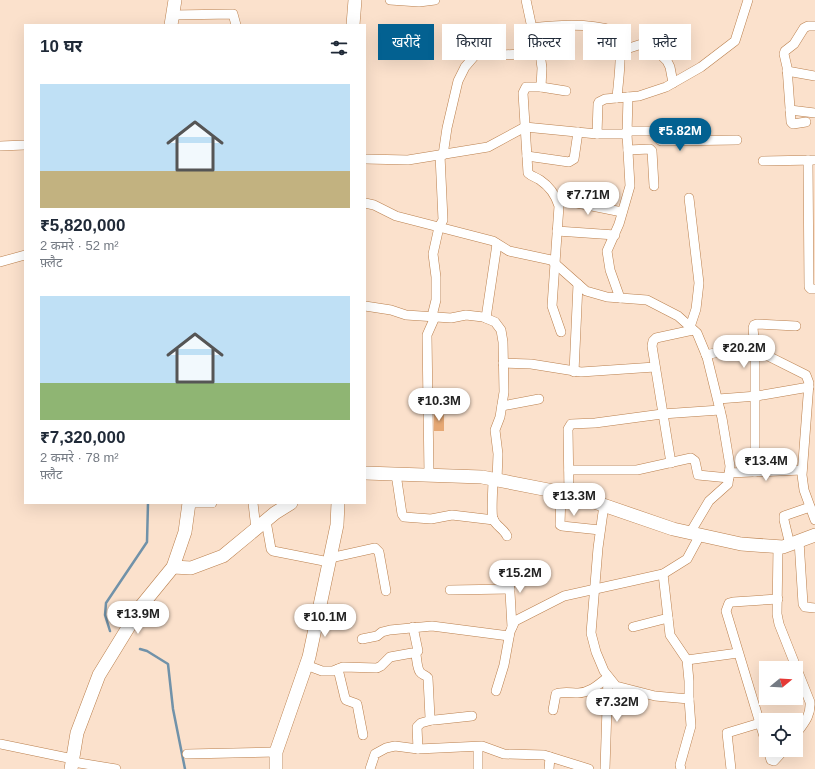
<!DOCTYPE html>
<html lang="hi">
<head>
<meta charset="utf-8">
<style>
  :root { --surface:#fff; --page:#f2f2f3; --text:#1f2937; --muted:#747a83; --accent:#036191 }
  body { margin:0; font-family:Arial,"Noto Sans Devanagari",sans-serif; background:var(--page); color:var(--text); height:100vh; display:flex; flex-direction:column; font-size:15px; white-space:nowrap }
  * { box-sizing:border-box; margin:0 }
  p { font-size:13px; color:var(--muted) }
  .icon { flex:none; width:22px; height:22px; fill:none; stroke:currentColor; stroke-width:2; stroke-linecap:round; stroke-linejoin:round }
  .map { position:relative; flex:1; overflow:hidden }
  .sheet { position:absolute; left:24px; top:24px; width:342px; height:480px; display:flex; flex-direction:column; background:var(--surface); border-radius:0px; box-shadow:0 4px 16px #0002 }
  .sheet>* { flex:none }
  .top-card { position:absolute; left:378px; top:24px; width:377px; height:36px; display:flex; gap:8px }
  .needle { width:26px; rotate:72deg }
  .controls { position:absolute; left:759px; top:661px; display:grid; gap:8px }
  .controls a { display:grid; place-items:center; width:44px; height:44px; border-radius:0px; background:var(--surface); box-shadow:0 4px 16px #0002; font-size:20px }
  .price { position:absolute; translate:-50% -34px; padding:0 9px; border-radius:14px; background:#fff; color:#222; font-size:13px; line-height:26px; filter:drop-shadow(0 1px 2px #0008) }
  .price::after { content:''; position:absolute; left:50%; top:24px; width:12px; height:9px; margin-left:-6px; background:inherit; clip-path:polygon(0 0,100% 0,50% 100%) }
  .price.selected { background:var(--accent); color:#fff }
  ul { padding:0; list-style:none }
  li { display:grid; align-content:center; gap:8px; height:212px; padding:0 16px }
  li span { display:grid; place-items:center; height:124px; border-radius:0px; color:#555 }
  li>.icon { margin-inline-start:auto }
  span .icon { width:72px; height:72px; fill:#fffc; stroke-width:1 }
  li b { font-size:17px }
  h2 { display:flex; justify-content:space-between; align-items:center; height:48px; padding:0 16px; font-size:17px }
  .pill { padding:0 14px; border-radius:0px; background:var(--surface); box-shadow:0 4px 16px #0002; font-size:14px; line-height:36px }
  .pill.selected { background:var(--accent); color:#fff }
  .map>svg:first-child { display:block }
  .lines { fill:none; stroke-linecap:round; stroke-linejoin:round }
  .stream { stroke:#7192a9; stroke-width:2.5 }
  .building { fill:#e6a874 }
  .street-casing { stroke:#ba7f4c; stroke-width:10 }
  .secondary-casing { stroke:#ba7f4c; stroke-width:14 }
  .street { stroke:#fff; stroke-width:9 }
  .secondary { stroke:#fff; stroke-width:13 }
</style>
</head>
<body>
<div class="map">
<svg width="815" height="769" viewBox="0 0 815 769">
  <rect width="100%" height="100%" fill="#fbe1cc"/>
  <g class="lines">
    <!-- stream -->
    <g class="stream">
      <polyline points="110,631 105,615 106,603 147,542 148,503"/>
      <polyline points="140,649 147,651 168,664 173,709 185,769"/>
    </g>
  </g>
  <!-- building -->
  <rect class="building" x="434" y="412" width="10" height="19"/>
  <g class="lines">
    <!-- street casing -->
    <g class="street-casing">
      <g id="street">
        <polyline points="390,0 419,2 435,0"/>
        <polyline points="526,0 532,28 527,53"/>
        <polyline points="173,15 233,14 236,25"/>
        <path d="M532,28C556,25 590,23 614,31C625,43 618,82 617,98"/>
        <polyline points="620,51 648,42 667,61 670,67 673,83"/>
        <polyline points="540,53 542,68 541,87"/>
        <polyline points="787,71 815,76"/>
        <polyline points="790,110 815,113"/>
        <polyline points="806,122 793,124 791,122 787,67 784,54 785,51 794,44 804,28 808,26 815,26"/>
        <polyline points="627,131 652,131 661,141 666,141 737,140"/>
        <polyline points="597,134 598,104 599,102 605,99 639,96 666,87 701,67 735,41 748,0"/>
        <polyline points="0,146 25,145"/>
        <polyline points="628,150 650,149 652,151 654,186"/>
        <polyline points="443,155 447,128 458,81 465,67 477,53 481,51 502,55 540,53 566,50"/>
        <polyline points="527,156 569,162 574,159 578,132"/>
        <polyline points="365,159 408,160 488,147 525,127 597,134 627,134"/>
        <polyline points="808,160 809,287 811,289 815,289"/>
        <polyline points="763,161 815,160"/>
        <polyline points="689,198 699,283 696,309 690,327"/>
        <polyline points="557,199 622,212"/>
        <polyline points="365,203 374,205 396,216 493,241 509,251 551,260 586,291 607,297 647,300 678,316 697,333 707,357 722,418 730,466 728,484 709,501 690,533"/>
        <polyline points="557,231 615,235"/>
        <polyline points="0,262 25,255"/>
        <polyline points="620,298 610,270 607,251 619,224 630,186 627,134 628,97"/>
        <polyline points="365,306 391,310 406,315 451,318 466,315 483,317 495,322 501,330 503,342 504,392 500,417 495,430 498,454 497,480"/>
        <polyline points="432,316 436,300 436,277 433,254 439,227 443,220 440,155"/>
        <polyline points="486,318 497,244"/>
        <path d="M561,332L552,306L559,206C556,196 549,186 540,180C536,177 532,177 528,173L523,93L526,87H541L566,91"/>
        <polyline points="706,355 744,346 748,346 806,375 809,383 802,475 804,490 815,520"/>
        <polyline points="503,363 531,364 581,372 655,367"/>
        <polyline points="574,372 578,284"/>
        <polyline points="718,399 757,396 809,387"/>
        <polyline points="502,406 539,399"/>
        <polyline points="671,463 652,346 653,341 656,338 693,330"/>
        <polyline points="569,470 637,470 691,458 695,461 698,475 729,478"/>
        <polyline points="755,472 755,350 753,328 754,325 757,324 796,326"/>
        <polyline points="729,473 802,470"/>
        <polyline points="396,474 402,514 404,517 431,519 452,515 494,520"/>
        <polyline points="429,475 427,335 435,317"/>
        <path d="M493,480C493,488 491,512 493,519C496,526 504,529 507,536"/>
        <polyline points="561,493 560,525 562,526 600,530"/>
        <polyline points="569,494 568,429 571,424 595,423 662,414 720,410"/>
        <polyline points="189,503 212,503"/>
        <polyline points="253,503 256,529"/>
        <polyline points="604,505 598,548 591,633 596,652 604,671 616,686 655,696 689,699 689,681 687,660 670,635 663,574"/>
        <polyline points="266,521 271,549 273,551 329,562"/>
        <polyline points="799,541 803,604 805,607 815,608"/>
        <polyline points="790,545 784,520 784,516 810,507"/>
        <path d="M778,547L777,614L779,624L810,702C811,716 804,723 796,734"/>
        <polyline points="330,558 375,548 379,552 386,591"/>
        <polyline points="450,590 510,589"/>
        <polyline points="413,627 418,651"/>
        <path d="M512,627L509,575C514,567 527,568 537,567"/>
        <polyline points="633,627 668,618"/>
        <polyline points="362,639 377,636 382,632 390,630 432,626 509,636"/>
        <polyline points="687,660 738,653"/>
        <path d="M306,665L322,671H333L343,667L377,668L381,666L390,657L412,653L416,655C417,660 417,668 420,672C422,675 426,675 428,678L430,718L432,720H435L472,716"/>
        <polyline points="338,669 345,698 346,700 357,704 363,735"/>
        <polyline points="496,691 504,665 510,632 515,621 564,596 663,574 687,559 700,535"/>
        <path d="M553,710L556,694C563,691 571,693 578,693C590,693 599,684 608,677"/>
        <polyline points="766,743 726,611 729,603 733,602 778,599"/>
        <polyline points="0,744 73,759"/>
        <polyline points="418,749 417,727 421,723 432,720"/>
        <polyline points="768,750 771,760 774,761 784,750"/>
        <polyline points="187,754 276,752"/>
        <polyline points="73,762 116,769"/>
        <polyline points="370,769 375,754 386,748 395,746 418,749 482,746 504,754 544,755 589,769"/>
        <polyline points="478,769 478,747"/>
        <polyline points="549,769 550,757"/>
        <polyline points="605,769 608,677"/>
        <polyline points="681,769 680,765 691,726 689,699"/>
        <polyline points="731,769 727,733 760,723"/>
      </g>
    </g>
    <!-- secondary casing -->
    <g class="secondary-casing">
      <g id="secondary">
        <polyline points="171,25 175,0"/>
        <polyline points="353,25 355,0"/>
        <polyline points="365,473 482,477 574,495 673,529 741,544 783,547 815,535"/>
        <polyline points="173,567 191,568 223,556 275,513 291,503"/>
        <polyline points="71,769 77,733 99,675 142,605 173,567 185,532 189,503"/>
        <polyline points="276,769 276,752 309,657 337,525 338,503"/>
      </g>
    </g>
    <!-- street -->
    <use href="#street" class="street"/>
    <!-- secondary -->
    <use href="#secondary" class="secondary"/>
  </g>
</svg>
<div class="controls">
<a><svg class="needle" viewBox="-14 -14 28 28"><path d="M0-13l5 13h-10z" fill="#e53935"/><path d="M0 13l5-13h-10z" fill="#747a83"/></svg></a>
<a><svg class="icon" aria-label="locate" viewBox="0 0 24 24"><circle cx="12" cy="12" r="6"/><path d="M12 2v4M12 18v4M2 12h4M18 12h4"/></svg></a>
</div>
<b class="price selected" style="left:680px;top:152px">₹5.82M</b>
<b class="price" style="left:588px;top:216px">₹7.71M</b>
<b class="price" style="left:744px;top:369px">₹20.2M</b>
<b class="price" style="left:439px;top:422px">₹10.3M</b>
<b class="price" style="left:766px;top:482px">₹13.4M</b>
<b class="price" style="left:574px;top:517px">₹13.3M</b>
<b class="price" style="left:520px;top:594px">₹15.2M</b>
<b class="price" style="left:138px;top:635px">₹13.9M</b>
<b class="price" style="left:325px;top:638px">₹10.1M</b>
<b class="price" style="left:617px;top:723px">₹7.32M</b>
<div class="top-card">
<a class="pill selected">खरीदें</a>
<a class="pill">किराया</a>
<a class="pill">फ़िल्टर</a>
<a class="pill">नया</a>
<a class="pill">फ़्लैट</a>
</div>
<section class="sheet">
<h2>10 घर<svg class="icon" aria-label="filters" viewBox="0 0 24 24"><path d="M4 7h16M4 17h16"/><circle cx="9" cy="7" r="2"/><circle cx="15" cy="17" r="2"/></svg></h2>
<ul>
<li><span style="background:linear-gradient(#bfe0f5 70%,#c2b280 0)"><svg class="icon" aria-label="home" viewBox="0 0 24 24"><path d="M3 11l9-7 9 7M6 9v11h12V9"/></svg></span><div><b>₹5,820,000</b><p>2 कमरे · 52 m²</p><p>फ़्लैट</p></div></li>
<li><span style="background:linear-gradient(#bfe0f5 70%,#8fb573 0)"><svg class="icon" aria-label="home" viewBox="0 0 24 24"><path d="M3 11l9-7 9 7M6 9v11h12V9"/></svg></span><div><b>₹7,320,000</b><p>2 कमरे · 78 m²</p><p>फ़्लैट</p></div></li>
</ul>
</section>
</div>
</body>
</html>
